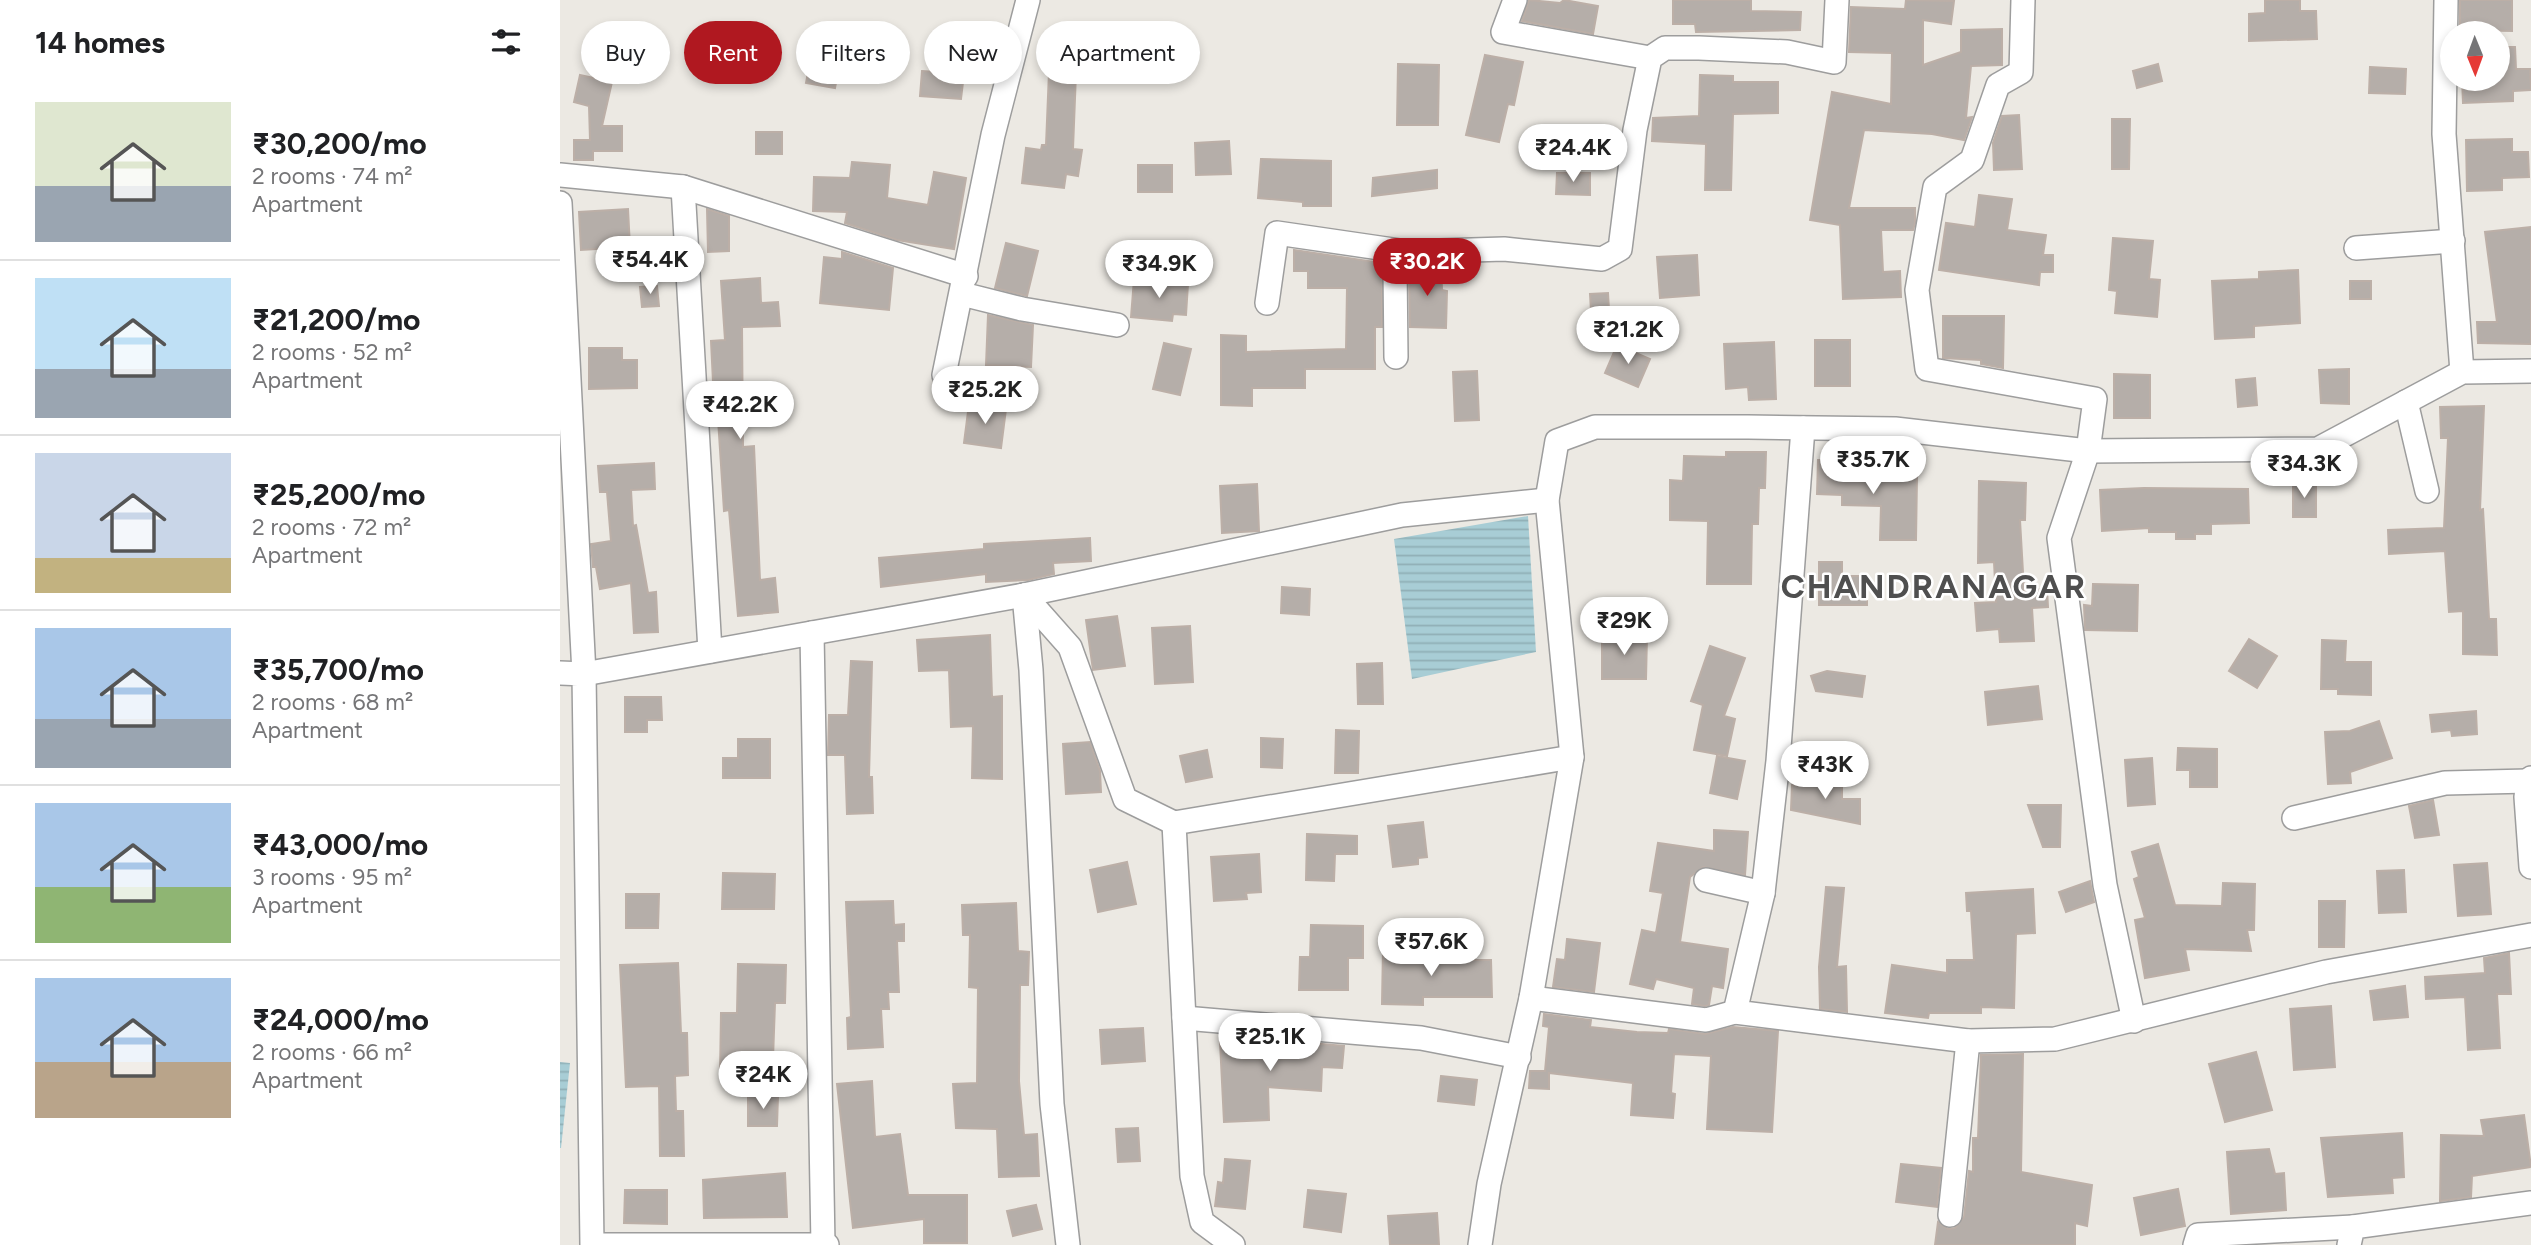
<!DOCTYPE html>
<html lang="en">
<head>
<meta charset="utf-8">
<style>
  :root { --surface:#fff; --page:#f6f6f6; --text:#202124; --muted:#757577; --line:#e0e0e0; --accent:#b01820 }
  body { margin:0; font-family:Figtree,sans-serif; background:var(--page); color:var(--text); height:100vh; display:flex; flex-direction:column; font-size:26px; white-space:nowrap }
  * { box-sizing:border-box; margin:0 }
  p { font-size:23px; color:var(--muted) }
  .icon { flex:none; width:38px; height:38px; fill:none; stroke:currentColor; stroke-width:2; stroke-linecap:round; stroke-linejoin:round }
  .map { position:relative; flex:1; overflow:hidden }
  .side { display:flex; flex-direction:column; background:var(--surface); width:560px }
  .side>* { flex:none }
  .top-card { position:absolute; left:21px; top:21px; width:665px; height:63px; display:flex; gap:14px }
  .needle { width:46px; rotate:179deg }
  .tools { position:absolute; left:1880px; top:21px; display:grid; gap:14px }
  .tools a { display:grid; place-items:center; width:70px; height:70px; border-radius:50%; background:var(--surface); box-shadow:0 4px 10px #0003; font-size:35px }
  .price { position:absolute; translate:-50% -60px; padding:0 16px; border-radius:24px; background:#fff; color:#222; font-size:23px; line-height:46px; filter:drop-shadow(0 2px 4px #0008) }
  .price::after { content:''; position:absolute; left:50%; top:42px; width:21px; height:16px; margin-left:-10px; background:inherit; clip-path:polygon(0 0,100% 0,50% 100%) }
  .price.selected { background:var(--accent); color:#fff }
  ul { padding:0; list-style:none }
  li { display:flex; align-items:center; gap:21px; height:175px; padding:0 35px }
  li+li { border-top:2px solid var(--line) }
  li span { display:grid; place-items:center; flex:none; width:196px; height:140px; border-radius:0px; color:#555 }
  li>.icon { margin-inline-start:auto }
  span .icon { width:84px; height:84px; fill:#fffc; stroke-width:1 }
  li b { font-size:30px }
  h2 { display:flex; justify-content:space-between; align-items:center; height:84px; padding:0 35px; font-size:30px }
  .pill { padding:0 24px; border-radius:32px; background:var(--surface); box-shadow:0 4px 10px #0003; font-size:24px; line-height:63px }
  .pill.selected { background:var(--accent); color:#fff }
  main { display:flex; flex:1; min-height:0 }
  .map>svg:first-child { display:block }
  .water { fill:url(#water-rules) }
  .building { fill:#b5aea9; stroke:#bcafa7; stroke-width:2 }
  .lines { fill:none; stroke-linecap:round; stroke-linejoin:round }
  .minor-casing { stroke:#9d9d9d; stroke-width:26 }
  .minor { stroke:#fff; stroke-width:23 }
  .labels { text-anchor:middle; stroke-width:5; stroke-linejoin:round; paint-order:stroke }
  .district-label { font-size:33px; font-weight:bold; letter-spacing:2px; fill:#4f4f4f; stroke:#fff }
</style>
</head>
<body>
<main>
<section class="side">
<h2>14 homes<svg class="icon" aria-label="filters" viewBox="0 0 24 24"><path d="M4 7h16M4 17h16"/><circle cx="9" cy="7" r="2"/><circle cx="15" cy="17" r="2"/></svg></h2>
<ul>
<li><span style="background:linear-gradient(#dfe7d0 60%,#9aa5b1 0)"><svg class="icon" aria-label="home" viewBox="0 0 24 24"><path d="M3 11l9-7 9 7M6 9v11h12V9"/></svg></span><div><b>₹30,200/mo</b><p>2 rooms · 74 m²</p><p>Apartment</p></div></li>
<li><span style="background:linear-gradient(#bfe0f5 65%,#9aa5b1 0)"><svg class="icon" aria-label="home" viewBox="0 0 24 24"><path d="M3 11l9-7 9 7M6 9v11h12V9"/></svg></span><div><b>₹21,200/mo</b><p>2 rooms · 52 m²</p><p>Apartment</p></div></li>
<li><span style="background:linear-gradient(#c9d6e8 75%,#c2b280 0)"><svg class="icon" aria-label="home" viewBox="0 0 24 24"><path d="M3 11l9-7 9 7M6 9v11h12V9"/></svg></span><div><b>₹25,200/mo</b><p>2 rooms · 72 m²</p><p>Apartment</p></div></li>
<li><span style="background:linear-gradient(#a9c7e8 65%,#9aa5b1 0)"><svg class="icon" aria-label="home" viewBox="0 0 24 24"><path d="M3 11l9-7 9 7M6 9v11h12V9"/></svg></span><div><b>₹35,700/mo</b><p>2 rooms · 68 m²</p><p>Apartment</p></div></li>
<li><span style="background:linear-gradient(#a9c7e8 60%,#8fb573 0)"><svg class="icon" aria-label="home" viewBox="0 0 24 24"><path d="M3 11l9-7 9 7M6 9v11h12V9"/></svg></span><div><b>₹43,000/mo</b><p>3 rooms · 95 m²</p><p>Apartment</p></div></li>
<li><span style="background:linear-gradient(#a9c7e8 60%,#b9a48a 0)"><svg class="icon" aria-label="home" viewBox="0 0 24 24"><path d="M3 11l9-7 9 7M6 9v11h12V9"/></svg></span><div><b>₹24,000/mo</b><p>2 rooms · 66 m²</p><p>Apartment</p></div></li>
</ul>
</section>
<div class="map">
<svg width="1971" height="1245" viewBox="0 0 1971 1245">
  <defs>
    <pattern id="water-rules" width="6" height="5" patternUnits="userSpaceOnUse" patternTransform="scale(1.75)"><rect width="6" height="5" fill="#a8cdd5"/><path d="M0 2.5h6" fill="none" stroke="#90afb6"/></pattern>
  </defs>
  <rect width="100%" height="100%" fill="#ece9e3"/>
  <!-- water -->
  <g class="water">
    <polygon points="968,516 976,652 852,679 834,539"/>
    <polygon points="0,1062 10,1063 1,1148 0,1148"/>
  </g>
  <!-- building -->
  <g class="building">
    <polygon points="969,0 1000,3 1004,0 1038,6 1033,34 962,21"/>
    <polygon points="1113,0 1191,0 1191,11 1241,12 1240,30 1136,32 1135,24 1113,24"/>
    <polygon points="1346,0 1394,1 1391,24 1363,20 1363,65 1401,52 1401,30 1442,29 1442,65 1411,66 1406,118 1412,117 1404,140 1372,134 1304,130 1289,208 1355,208 1355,223 1353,230 1321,230 1323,272 1340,271 1341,297 1283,299 1280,225 1250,220 1272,92 1331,104 1332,53 1289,52 1291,7 1345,9"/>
    <polygon points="1705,0 1740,0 1740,11 1756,11 1757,39 1689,41 1689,14 1705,13"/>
    <polygon points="1900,0 1952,0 1952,31 1900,30"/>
    <polygon points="254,40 283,46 275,88 246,83"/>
    <polygon points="1937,47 1955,47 1956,69 1970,69 1971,90 1953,91 1953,101 1903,103 1902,79 1937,79"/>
    <polygon points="925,55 963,62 954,105 948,104 939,142 906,135"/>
    <polygon points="838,64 879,65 878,125 837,125"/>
    <polygon points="1598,64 1602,81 1577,88 1573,71"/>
    <polygon points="1810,67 1846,69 1845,94 1809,93"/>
    <polygon points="362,71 404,74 401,99 360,96"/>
    <polygon points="489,72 516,73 513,149 522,150 518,176 506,174 504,188 462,183 466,148 481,150 482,145 486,145"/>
    <polygon points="20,75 52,82 42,126 62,126 62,151 33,151 33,160 14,160 14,140 30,140 29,106 14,102"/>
    <polygon points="1140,75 1173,76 1173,82 1218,82 1218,113 1173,114 1171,190 1145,190 1146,144 1092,141 1093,118 1139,116"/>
    <polygon points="1459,115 1462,169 1434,170 1433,143 1442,116"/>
    <polygon points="1552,119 1570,119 1569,169 1552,169"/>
    <rect x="196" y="132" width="26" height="22"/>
    <polygon points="1952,139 1952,152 1968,152 1969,177 1942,178 1942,190 1907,191 1906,140"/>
    <polygon points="669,141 671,174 636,175 635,143"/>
    <polygon points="701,159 771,161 771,206 743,206 743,202 698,198"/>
    <polygon points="292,162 330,165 327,198 368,205 374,172 406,178 394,249 337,240 285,223 287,212 253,211 254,177 290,178"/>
    <rect x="578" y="165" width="34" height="27"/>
    <polygon points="877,170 877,188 812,196 813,178"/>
    <polygon points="997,173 1030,173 1030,195 996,194"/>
    <polygon points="1419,195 1452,199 1447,230 1486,235 1483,255 1493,255 1493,272 1480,272 1479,285 1379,270 1386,223 1415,227"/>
    <polygon points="68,209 70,247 21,250 19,212"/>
    <polygon points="147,209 169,216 169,251 148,252"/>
    <polygon points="1971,227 1971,344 1918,343 1917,322 1937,322 1925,232"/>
    <polygon points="1553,238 1593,241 1589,279 1600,280 1597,317 1555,313 1557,291 1549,290"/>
    <polygon points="446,243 478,251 467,296 435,288"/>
    <polygon points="734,250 822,263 822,327 815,327 815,369 745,369 745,388 692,388 692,406 661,405 661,335 686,336 686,352 786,349 787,288 748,288 748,271 734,271"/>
    <polygon points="282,252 333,268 329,310 260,303 264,257 282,259"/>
    <polygon points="1137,255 1139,295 1100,298 1097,257"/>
    <polygon points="881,265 882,290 887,291 886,328 850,327 849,272 854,266"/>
    <polygon points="1738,270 1740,323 1694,326 1694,337 1655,339 1652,281 1699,279 1699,272"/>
    <polygon points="200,278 201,303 218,302 220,326 182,327 183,447 194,446 200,580 215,578 218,612 178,616 169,510 164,511 158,419 150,419 148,382 153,382 151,341 165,340 161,281"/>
    <polygon points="574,279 628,284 626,315 613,314 612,321 571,317"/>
    <rect x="1790" y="281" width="21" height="18"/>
    <polygon points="97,286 99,306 82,307 80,287"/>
    <polygon points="1048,293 1049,310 1031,311 1030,294"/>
    <polygon points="428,315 473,325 471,367 426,365"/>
    <polygon points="1383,316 1444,316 1443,368 1421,364 1421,360 1383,358"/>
    <rect x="1255" y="340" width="35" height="46"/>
    <polygon points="1214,342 1216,399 1189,400 1188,387 1166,389 1164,344"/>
    <polygon points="604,343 631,349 620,395 593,389"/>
    <polygon points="1057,345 1090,359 1078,387 1045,373"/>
    <polygon points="29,348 62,348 62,360 77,360 77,388 29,389"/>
    <polygon points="1789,369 1789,404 1761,403 1759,370"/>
    <polygon points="917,371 919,420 895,421 893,372"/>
    <polygon points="1554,374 1590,375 1590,418 1554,418"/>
    <polygon points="1695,378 1697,405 1678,407 1676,380"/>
    <polygon points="409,404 446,409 441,448 404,443"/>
    <polygon points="1924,406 1920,510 1923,509 1929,619 1936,619 1937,655 1903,654 1903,611 1889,612 1885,551 1829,554 1828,530 1884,528 1888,438 1881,438 1880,407"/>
    <polygon points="1166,452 1206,452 1205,488 1199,488 1198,524 1192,524 1191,584 1147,584 1148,521 1110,520 1110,480 1123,481 1124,456 1166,457"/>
    <polygon points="1258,460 1302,461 1301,476 1357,477 1356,540 1320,540 1321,506 1282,505 1282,495 1257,494"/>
    <polygon points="94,463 95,489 71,490 73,526 76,525 88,593 96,592 98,632 74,633 71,583 40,589 36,567 33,567 31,544 51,541 47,492 40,492 38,466"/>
    <polygon points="1419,481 1466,483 1465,520 1460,520 1464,590 1487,589 1488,607 1472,608 1474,641 1440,642 1439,629 1417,631 1415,603 1436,602 1434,562 1418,563"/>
    <rect x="1733" y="483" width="23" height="34"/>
    <polygon points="697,484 699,531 662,533 660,486"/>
    <polygon points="1584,488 1688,489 1689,523 1651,524 1651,534 1635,534 1635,539 1616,539 1616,532 1589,532 1589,528 1542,531 1540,490"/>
    <polygon points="530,538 531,561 493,563 494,574 468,580 426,582 426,574 321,587 319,558 424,549 424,544"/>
    <polygon points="1259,562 1282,562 1282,576 1307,576 1307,605 1259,605"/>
    <polygon points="1533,584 1578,585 1577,631 1525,630 1524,605 1532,606"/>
    <polygon points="722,587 750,589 749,615 721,613"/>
    <polygon points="557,616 565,666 533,670 526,620"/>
    <polygon points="630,626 633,682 595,684 592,628"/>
    <polygon points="430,635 432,697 442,696 442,779 412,778 413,726 391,727 389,670 359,671 357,640"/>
    <polygon points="1042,636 1087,636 1086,679 1042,679"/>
    <polygon points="1689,639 1717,656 1697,688 1669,671"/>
    <polygon points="1762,640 1786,641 1785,662 1811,662 1811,695 1778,694 1778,689 1761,689"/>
    <polygon points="1150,646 1185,658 1164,716 1175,719 1167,756 1134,750 1143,705 1131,701"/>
    <polygon points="291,661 312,662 309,777 312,777 313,813 287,814 285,755 268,755 269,715 288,715"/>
    <polygon points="822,663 823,704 798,704 797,664"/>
    <polygon points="1267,671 1305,676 1302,697 1256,691 1251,676"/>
    <polygon points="1478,686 1482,719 1428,725 1425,692"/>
    <polygon points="65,697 101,697 102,720 87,720 87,732 65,732"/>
    <polygon points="1916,711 1917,734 1892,736 1891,730 1872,732 1870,715"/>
    <polygon points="1819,721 1832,758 1790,772 1791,783 1768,784 1765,732 1790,731"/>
    <polygon points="776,730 799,731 798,773 775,773"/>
    <polygon points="701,738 723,739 722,768 701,767"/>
    <polygon points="178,739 210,739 210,778 163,778 163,758 178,758"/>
    <polygon points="530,742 540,771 541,792 506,794 503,744"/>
    <polygon points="1618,748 1657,749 1657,787 1630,787 1630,770 1617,770"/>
    <polygon points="647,750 652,777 626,782 620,756"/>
    <polygon points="1157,756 1185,761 1177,799 1150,793"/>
    <polygon points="1592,758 1595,804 1568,806 1565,760"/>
    <polygon points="1252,780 1282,781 1282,799 1300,799 1300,824 1231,810 1232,785 1252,786"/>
    <polygon points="1873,800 1879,835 1855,838 1849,806"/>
    <polygon points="1468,805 1501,805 1500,847 1483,847"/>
    <polygon points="863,822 867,857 858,858 858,864 833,867 828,826"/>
    <polygon points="1154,830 1188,832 1185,875 1143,867 1130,877 1120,942 1168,949 1163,988 1152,986 1149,1005 1145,1006 1132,1004 1134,988 1096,979 1093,989 1070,984 1082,930 1096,933 1103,893 1090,891 1098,843 1154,851"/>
    <polygon points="747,834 797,836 797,854 775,854 774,881 746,880"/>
    <polygon points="1598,844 1615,905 1662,906 1663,883 1695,884 1694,930 1687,930 1691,951 1625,949 1629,970 1585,978 1575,920 1585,918 1574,879 1579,877 1572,852"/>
    <polygon points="699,854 701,892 686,893 687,899 654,901 651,857"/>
    <polygon points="567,862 576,904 538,912 530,870"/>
    <polygon points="1927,863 1931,914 1898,916 1894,865"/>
    <polygon points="1844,870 1846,912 1819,913 1817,871"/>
    <polygon points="163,873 215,874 214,909 162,909"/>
    <polygon points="1530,881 1534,902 1506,912 1499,892"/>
    <polygon points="1266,887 1284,888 1277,967 1286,966 1287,1012 1260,1009 1259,967"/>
    <polygon points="1473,889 1475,933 1456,934 1454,1008 1421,1007 1421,1013 1369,1013 1368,1018 1325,1013 1332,965 1387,973 1387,960 1414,960 1411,911 1407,911 1406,893"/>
    <polygon points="66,894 99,894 98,928 66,928"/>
    <polygon points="333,901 334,925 344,924 344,941 337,941 339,992 328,992 329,1009 321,1009 323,1047 288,1049 287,1018 291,1017 286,902"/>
    <polygon points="1759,901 1785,901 1784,947 1759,947"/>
    <polygon points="456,903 458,951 469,952 468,985 460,985 459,1081 464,1135 477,1134 479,1176 439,1177 437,1129 396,1128 393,1084 417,1083 418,988 409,987 410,935 403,935 402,905"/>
    <polygon points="751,925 803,926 803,958 788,958 788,990 739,990 740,957 750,957"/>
    <polygon points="1007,939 1040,943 1034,992 993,987 997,959 1005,960"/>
    <polygon points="823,948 864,949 864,960 931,960 932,997 863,997 863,1005 822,1004"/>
    <polygon points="1949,953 1951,994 1937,994 1940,1048 1908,1050 1905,997 1866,999 1865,977 1925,973 1924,958"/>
    <polygon points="118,963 121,1033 127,1033 128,1075 115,1076 116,1111 123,1111 124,1156 100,1156 99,1086 66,1087 60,965"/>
    <polygon points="178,964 226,965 225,1003 215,1003 213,1059 202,1059 201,1074 160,1073 161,1013 177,1013"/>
    <polygon points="1845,986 1848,1017 1814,1020 1810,991"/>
    <polygon points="1771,1006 1775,1067 1734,1070 1730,1009"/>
    <polygon points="984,1014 1031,1020 1030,1027 1077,1032 1108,1033 1109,1029 1145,1034 1173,1027 1218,1031 1212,1132 1147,1129 1151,1056 1114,1054 1111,1093 1115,1094 1113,1118 1071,1115 1073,1083 989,1073 989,1089 969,1088 970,1071 985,1071 989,1027 983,1026"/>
    <polygon points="583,1028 585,1061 542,1064 540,1030"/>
    <polygon points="683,1037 784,1046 782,1068 762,1067 761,1091 708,1087 709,1120 664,1122 660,1042 683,1041"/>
    <polygon points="1696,1052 1712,1110 1665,1122 1649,1064"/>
    <polygon points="1463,1054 1461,1172 1532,1185 1527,1226 1515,1223 1515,1245 1375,1245 1378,1222 1388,1229 1395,1228 1404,1217 1409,1171 1413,1172 1413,1138 1418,1138 1421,1055"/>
    <polygon points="881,1076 917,1080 914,1105 878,1101"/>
    <polygon points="312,1081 315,1137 340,1134 348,1195 407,1195 407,1243 364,1243 364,1219 293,1228 277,1084"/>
    <polygon points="188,1096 218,1096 217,1126 188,1126"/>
    <polygon points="1964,1115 1971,1167 1912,1176 1911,1197 1880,1201 1881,1135 1924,1136 1921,1120"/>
    <polygon points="578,1128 580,1161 558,1162 556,1129"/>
    <polygon points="1842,1133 1844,1177 1832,1178 1833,1193 1768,1197 1761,1138"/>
    <polygon points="1709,1149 1715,1174 1724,1173 1726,1210 1671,1214 1667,1152"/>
    <polygon points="665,1159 690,1161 685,1209 655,1206 658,1182 663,1183"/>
    <polygon points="1341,1164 1381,1168 1377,1207 1336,1202"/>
    <polygon points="225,1173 227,1217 144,1218 143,1180"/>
    <polygon points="1618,1189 1625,1226 1581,1235 1574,1198"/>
    <polygon points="65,1190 107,1190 107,1224 64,1223"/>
    <polygon points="748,1190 786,1194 781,1232 744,1227"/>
    <polygon points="476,1205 482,1229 453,1236 447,1211"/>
    <polygon points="877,1213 879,1245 830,1245 828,1216"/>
  </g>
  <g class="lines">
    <!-- minor casing -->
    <g class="minor-casing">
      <g id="minor">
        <polyline points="955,0 943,32 1090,58"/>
        <polyline points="1463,0 1461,72 1438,85 1412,160 1375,187 1357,290 1367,369 1535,399 1528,451 1499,538 1545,885 1574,1021"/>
        <polyline points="1886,0 1884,134 1902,372"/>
        <polyline points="0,175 123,187 406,276"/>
        <polyline points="123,187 150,651"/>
        <polyline points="0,203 24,674 464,595 842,515 987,500"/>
        <polyline points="1796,248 1893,241"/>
        <polyline points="402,294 462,309 557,325"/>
        <polyline points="707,303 717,233 847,252"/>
        <polyline points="836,357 835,267 847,252 944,249 1042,259 1060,249 1075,130 1090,58 1105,48 1139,48 1227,52 1274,62 1277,0"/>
        <polyline points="384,375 433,135 468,0"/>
        <polyline points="1846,402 1867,491"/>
        <polyline points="464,595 471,670 492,1104 508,1245"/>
        <polyline points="464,595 510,647 565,799 614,823"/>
        <polyline points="252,633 263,1245"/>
        <polyline points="0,673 24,674 32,1245 267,1245"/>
        <polyline points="1971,778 1968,781 1966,797 1971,867"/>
        <polyline points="1734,818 1885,783 1968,781"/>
        <polyline points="1146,880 1203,893 1175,1012 1408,1041 1495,1039 1766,972 1971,935"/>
        <polyline points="1203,893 1218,761 1243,428"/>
        <polyline points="971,998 1146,1020 1175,1012"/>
        <polyline points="624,1018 861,1038 959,1057"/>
        <polyline points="1390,1215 1408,1041"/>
        <polyline points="673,1245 642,1222 632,1176 614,823 1012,757 987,500 997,441 1035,427 1188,427 1335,429 1528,451 1758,449 1902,372 1971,371"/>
        <polyline points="920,1245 929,1184 971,998 1012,757"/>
        <polyline points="1635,1245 1638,1235 1793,1227"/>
        <polyline points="1789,1245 1793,1227 1971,1203"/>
      </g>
    </g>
    <!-- minor -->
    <use href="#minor" class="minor"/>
  </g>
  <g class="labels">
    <!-- district labels -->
    <g class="district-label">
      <text x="1374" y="598">CHANDRANAGAR</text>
    </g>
  </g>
</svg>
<div class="tools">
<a><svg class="needle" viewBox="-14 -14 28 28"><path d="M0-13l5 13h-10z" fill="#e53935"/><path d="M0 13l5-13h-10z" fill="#757577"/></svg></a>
</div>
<b class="price" style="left:1013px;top:184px">₹24.4K</b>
<b class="price" style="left:90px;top:296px">₹54.4K</b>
<b class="price selected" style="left:867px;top:298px">₹30.2K</b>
<b class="price" style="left:599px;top:300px">₹34.9K</b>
<b class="price" style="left:1068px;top:366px">₹21.2K</b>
<b class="price" style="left:425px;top:426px">₹25.2K</b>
<b class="price" style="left:180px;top:441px">₹42.2K</b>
<b class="price" style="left:1313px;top:496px">₹35.7K</b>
<b class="price" style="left:1744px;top:500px">₹34.3K</b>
<b class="price" style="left:1064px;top:657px">₹29K</b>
<b class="price" style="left:1265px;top:801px">₹43K</b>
<b class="price" style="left:871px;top:978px">₹57.6K</b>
<b class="price" style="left:710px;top:1073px">₹25.1K</b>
<b class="price" style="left:203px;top:1111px">₹24K</b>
<div class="top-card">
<a class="pill">Buy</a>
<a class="pill selected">Rent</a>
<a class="pill">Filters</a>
<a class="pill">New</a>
<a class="pill">Apartment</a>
</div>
</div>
</main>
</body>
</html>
